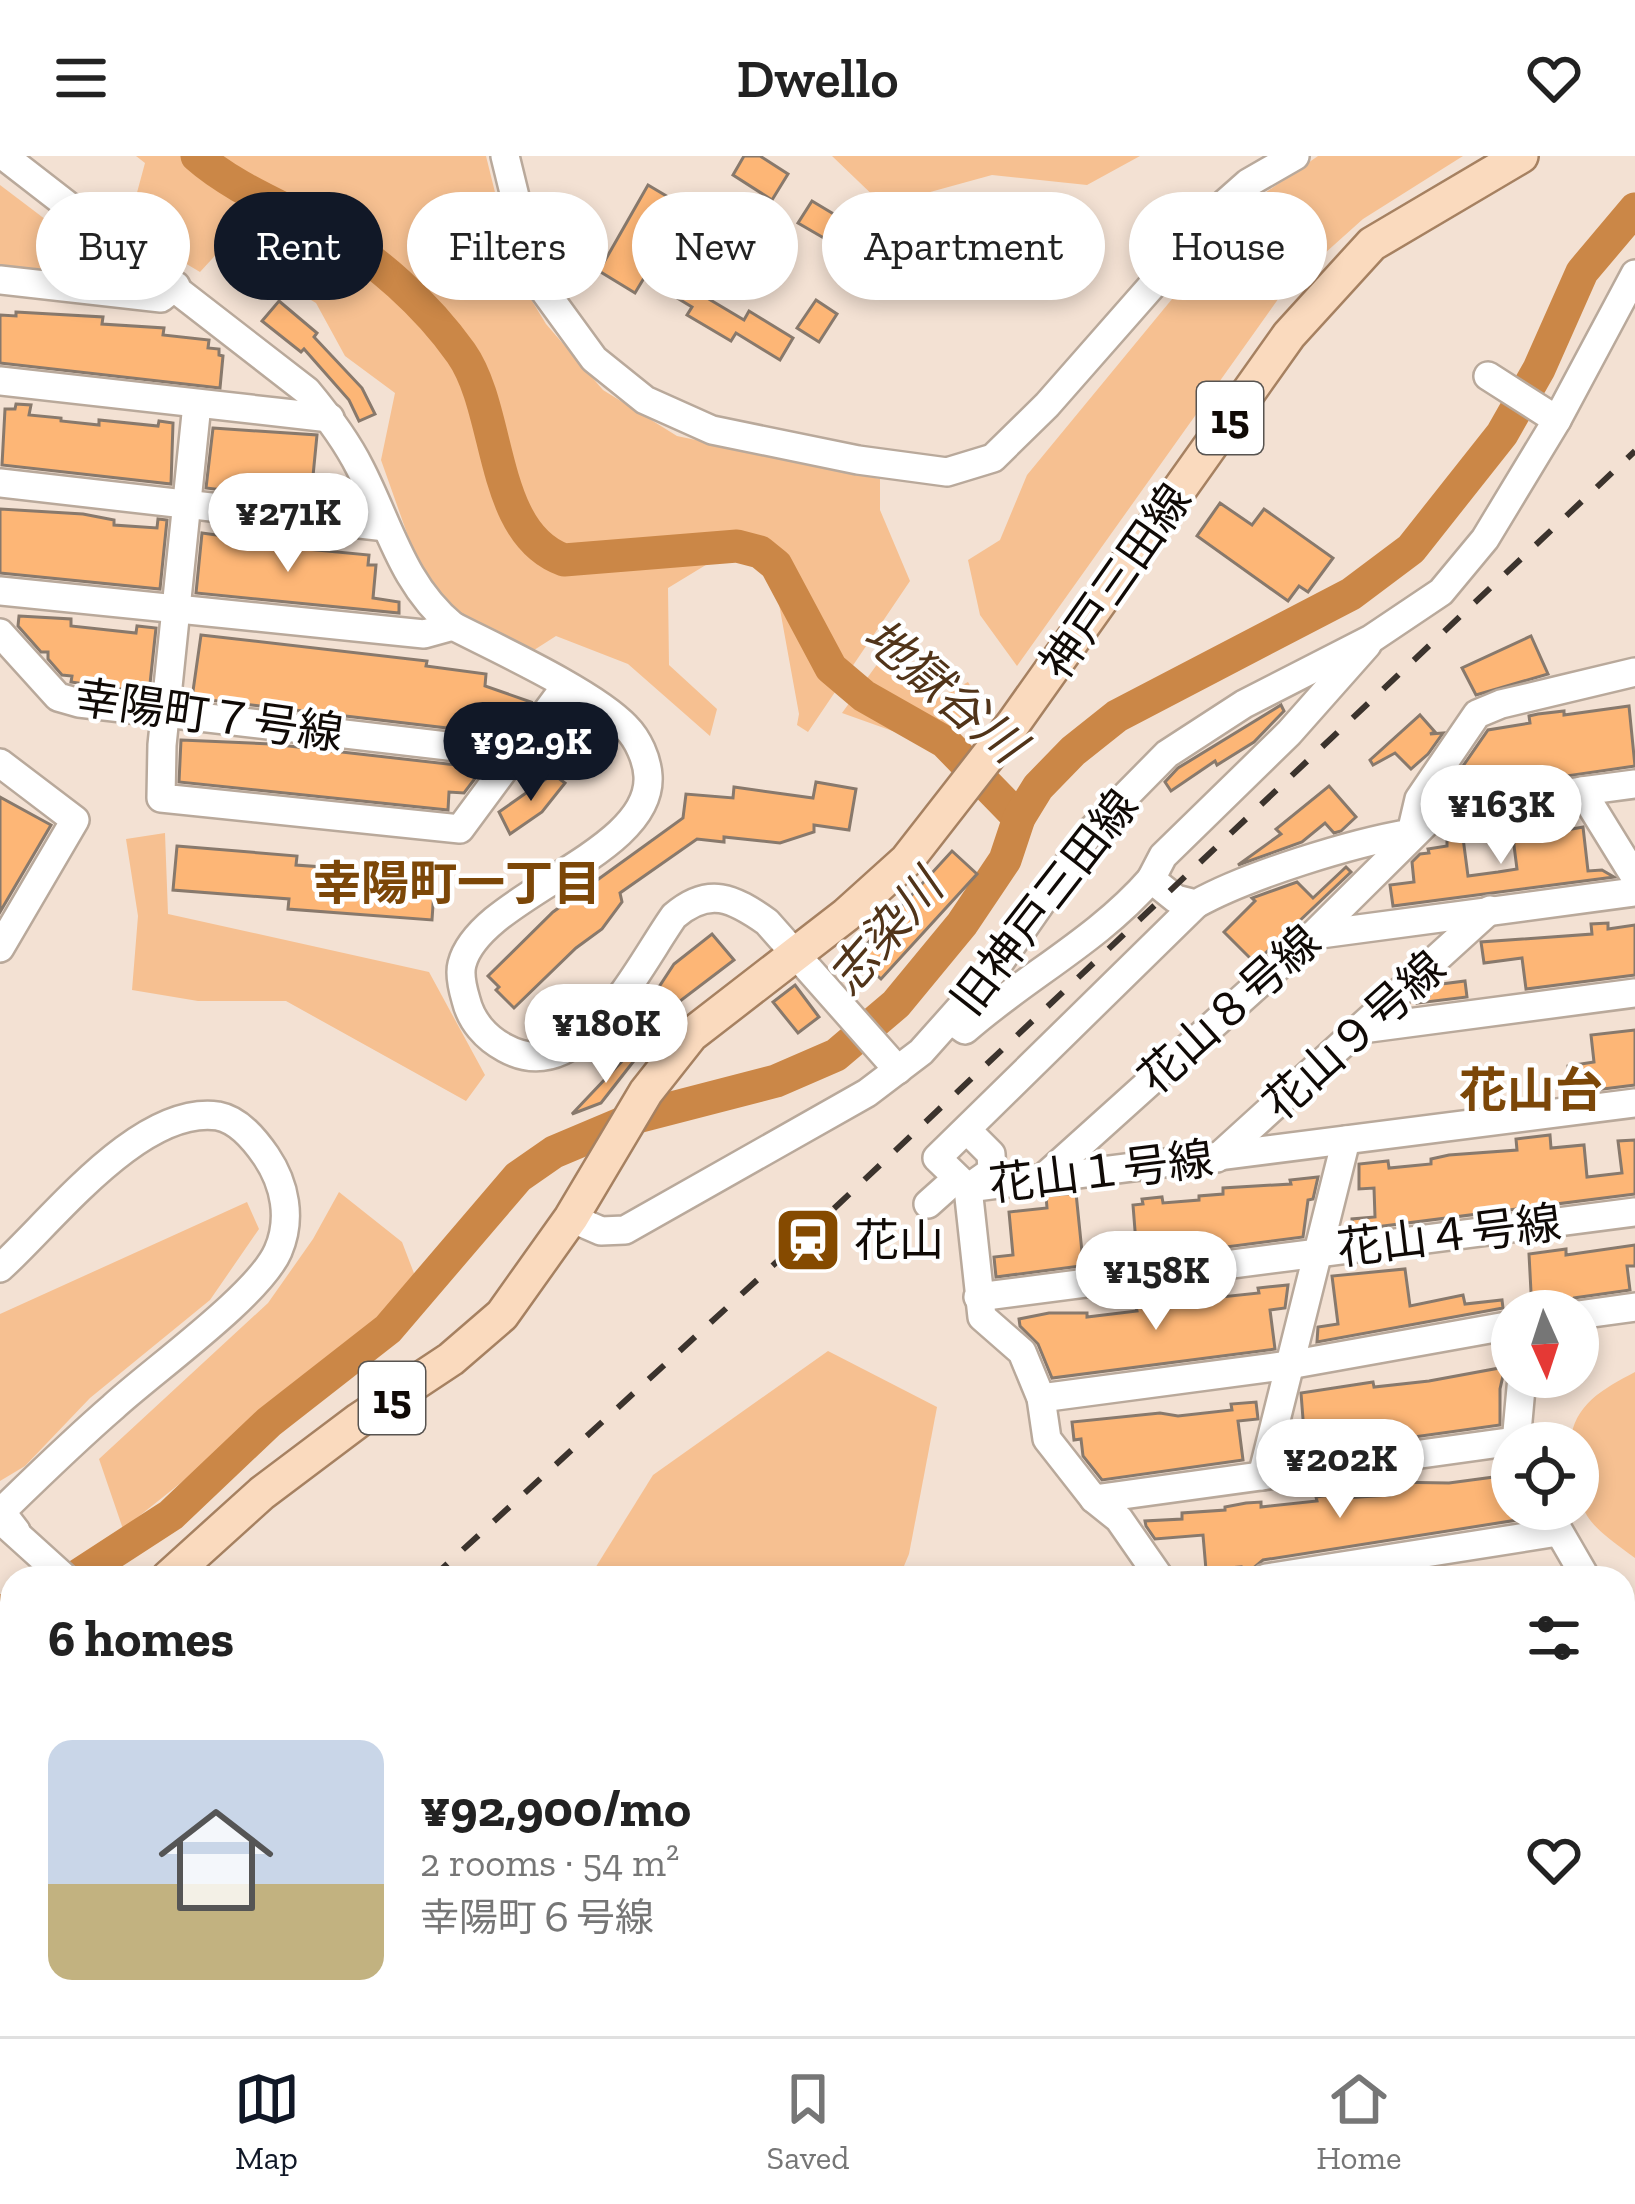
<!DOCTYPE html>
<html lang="en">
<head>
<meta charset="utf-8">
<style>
  :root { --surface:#fff; --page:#f6f6f6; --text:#222; --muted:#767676; --line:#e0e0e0; --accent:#111827 }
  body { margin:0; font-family:"Zilla Slab","Noto Sans JP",serif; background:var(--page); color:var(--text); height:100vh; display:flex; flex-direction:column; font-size:45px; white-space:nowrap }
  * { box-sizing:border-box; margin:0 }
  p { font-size:39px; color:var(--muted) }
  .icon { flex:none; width:66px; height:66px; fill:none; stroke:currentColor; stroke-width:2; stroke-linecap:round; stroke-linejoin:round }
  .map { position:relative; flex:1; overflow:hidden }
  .drawer { position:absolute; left:0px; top:1410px; width:1635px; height:471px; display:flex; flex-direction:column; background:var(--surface); border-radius:36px 36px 0 0; box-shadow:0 6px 18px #0003 }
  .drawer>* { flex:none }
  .banner { position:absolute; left:36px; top:36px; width:1563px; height:108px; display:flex; gap:24px }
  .needle { width:78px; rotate:177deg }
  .controls { position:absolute; left:1491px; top:1134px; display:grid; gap:24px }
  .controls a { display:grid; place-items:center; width:108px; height:108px; border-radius:50%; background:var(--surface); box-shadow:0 6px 18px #0003; font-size:60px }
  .price { position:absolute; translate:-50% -102px; padding:0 27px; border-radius:42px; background:#fff; color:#222; font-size:39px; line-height:78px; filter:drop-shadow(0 3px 6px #0008) }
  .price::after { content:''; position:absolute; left:50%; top:72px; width:36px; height:27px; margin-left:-18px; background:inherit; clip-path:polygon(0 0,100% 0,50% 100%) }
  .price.current { background:var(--accent); color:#fff }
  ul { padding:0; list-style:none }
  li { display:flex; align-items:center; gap:36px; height:300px; padding:0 48px }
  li+li { border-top:3px solid var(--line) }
  li span { display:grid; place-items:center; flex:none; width:336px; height:240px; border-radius:24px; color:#555 }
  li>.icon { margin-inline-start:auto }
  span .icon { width:144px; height:144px; fill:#fffc; stroke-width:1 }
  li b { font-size:51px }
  h2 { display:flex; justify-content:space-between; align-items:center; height:144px; padding:0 48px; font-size:51px }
  .pill { padding:0 42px; border-radius:54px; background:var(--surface); box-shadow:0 6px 18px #0003; font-size:42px; line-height:108px }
  .pill.current { background:var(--accent); color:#fff }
  header { display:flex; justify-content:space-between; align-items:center; height:156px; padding:0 48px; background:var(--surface); font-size:54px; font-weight:600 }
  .dock { display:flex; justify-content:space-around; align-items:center; height:168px; border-top:3px solid var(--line); background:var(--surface); font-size:33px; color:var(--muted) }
  .dock a { display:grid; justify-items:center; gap:6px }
  .dock .current { color:var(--accent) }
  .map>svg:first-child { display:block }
  .green { fill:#f6c091 }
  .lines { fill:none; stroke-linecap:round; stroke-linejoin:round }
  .river { stroke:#cb8747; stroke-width:33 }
  .building { fill:#fdb676; stroke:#88796c; stroke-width:3 }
  .minor-casing { stroke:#b9a99b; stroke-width:32 }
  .major-casing { stroke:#a68161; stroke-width:38 }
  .minor { stroke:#fff; stroke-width:27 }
  .major { stroke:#fadabe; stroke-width:33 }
  .rail { stroke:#3b332d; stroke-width:6; stroke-dasharray:21 21; stroke-linecap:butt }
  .labels { text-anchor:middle; stroke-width:9; stroke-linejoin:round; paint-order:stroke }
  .shield { fill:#fff; stroke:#585451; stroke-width:3 }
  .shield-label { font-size:42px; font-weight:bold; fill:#100a06 }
  .street-label { font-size:45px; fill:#100a06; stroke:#fff }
  .poi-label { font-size:45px; fill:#100a06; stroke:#fff; text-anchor:start }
  .water-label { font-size:48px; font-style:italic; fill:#513419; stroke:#fff }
  .neighbourhood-label { font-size:48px; font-weight:bold; fill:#7c4708; stroke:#fff }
</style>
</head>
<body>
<header><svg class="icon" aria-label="menu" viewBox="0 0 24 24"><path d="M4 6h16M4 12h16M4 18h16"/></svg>Dwello<svg class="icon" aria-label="heart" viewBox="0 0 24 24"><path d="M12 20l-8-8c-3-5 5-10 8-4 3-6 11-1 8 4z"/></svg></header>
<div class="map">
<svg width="1635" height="1880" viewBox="0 0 1635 1880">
  <rect width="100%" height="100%" fill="#f3e1d3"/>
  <!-- green -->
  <g class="green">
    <polygon points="136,0 486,0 515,117 546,168 603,234 677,280 880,323 880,354 910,425 808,576 797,569 799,558 777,437 761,409 714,404 668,432 669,509 717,553 710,580 628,508 556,480 531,496 480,472 442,446 420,414 381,304 395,237 345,200 316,147 223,91 200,116 153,88 132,55 145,7"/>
    <polygon points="832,0 1140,0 1087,29 992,19 883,49"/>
    <polygon points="1318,0 1463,0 1363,63 1286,132 1017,510 980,459 968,404 1000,384 1027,319 1252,46"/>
    <polygon points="0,29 128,126 0,113"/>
    <polygon points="891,489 919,527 938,542 968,526 979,545 943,593 842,557"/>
    <polygon points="165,677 168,758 429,816 485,919 466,945 286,845 198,845 132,834 138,760 126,683"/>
    <polygon points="339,1036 402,1086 417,1125 317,1218 123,1373 99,1303 268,1147 313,1083"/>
    <polygon points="247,1046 259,1073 210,1144 90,1242 25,1310 0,1325 0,1158"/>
    <polygon points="828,1195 937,1251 909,1398 899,1422 589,1422 653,1319"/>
    <path d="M1635,1216V1402C1577,1360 1578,1358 1578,1287H1570C1574,1248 1603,1233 1635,1216Z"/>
    <polygon points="1623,1483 1635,1489 1635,1880 399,1880 395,1869 1623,1869"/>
    <polygon points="12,1775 12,1869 133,1869 136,1880 0,1880 0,1780"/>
  </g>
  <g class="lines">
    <!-- river -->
    <g class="river">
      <path d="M197,0C233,32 283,51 325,74C376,103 427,149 461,197C502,255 489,377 564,404L737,390L760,396L776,409L831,512L864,540L945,586L1019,662"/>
      <polyline points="74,1422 171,1359 269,1266 388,1173 518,1021 554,996 637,961 776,925 836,899 896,848 962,768 1005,704 1019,662 1038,631 1073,595 1117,560 1351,438 1411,393 1502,278 1539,213 1582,116 1635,53"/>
      <polyline points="0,1455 12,1453"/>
      <polyline points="0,1522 12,1502"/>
    </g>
  </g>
  <!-- building -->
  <g class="building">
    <polygon points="744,0 760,0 788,18 772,44 733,19"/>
    <polygon points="648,29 727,76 692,133 744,164 749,155 793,182 780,204 736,177 731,185 687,159 692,151 644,122 635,137 599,115"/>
    <polygon points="998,41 1010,107 952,116 940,51"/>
    <polygon points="812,45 842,63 829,85 798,67"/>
    <polygon points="816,144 837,158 819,186 797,172"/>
    <polygon points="279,145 317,177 314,181 362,232 375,258 359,265 349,244 304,193 301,196 262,165"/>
    <polygon points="16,156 103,161 102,168 164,172 163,179 209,184 208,192 219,193 219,199 223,200 220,232 0,207 0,159 16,160"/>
    <polygon points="16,248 31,249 29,259 61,262 61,265 99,269 99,264 158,270 159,265 173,267 171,328 2,309 5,253 15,253"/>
    <polygon points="213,272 317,279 313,320 318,320 316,340 290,338 290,342 206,332"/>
    <polygon points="329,333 347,334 353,349 327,346"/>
    <polygon points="1220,347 1252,369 1264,353 1333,402 1308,436 1299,430 1288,445 1197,380"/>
    <polygon points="0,353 83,358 114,364 114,369 157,372 158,363 167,364 160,433 0,417"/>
    <polygon points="202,377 253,384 253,388 369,399 368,409 376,409 373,442 399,446 399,457 196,437"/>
    <polygon points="19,460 71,463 71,470 136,477 137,470 156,472 149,537 71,526 72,520 62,519 48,503 48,496 41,496 18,470"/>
    <polygon points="201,479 427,505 426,510 486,518 485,530 531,546 521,560 513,557 507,579 192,542"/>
    <polygon points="1531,480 1548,518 1476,539 1462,512"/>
    <polygon points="1281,549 1284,555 1254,586 1217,609 1215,605 1171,635 1165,626 1178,612"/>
    <polygon points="1629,550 1635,610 1445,638 1455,629 1454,623 1488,574 1530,567 1529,560 1538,558 1564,555 1564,559"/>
    <polygon points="1420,559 1435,576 1430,578 1443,577 1428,598 1411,613 1395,597 1373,609 1370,604"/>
    <polygon points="181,584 271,588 483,612 464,637 449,636 448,654 179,626"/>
    <polygon points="553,618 565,627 542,656 510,678 499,656"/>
    <polygon points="816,626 856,633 849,674 814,669 814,676 780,687 724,681 724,686 697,683 620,737 622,746 602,773 576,792 514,852 496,834 499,831 488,820 553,756 683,662 686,638 733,642 734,631 813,642"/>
    <polygon points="1329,630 1356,661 1341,675 1334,677 1325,667 1302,686 1238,709 1281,678 1276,673"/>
    <polygon points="0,641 51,669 0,756"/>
    <polygon points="1570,663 1572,673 1583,671 1588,715 1602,714 1614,721 1393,750 1390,729 1414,726 1412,706 1420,698 1429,697 1428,693 1447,690 1447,684 1463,682 1468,720 1498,716 1517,713 1512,674"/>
    <polygon points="177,690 297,700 296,709 435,719 432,764 288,753 289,743 173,734"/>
    <polygon points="952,695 977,718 881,823 856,800"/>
    <polygon points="1346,711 1351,716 1255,807 1224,776 1255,745 1252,742 1297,726 1313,742"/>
    <polygon points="1608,767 1608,773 1635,769 1635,819 1526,833 1522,802 1484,807 1481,786 1592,778 1591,768"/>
    <polygon points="712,778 734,804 671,852 657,834 674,808"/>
    <polygon points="1465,825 1467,841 1418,847 1421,841 1429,840 1428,834 1434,829"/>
    <polygon points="795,829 819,861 798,877 773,846"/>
    <polygon points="1635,874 1635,929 1571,937 1568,910 1594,906 1591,879"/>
    <polygon points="627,900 633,906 601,947 572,958"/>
    <polygon points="1550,979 1551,992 1584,989 1587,1021 1622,1017 1618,985 1635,984 1635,1038 1352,1074 1352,1063 1375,1061 1374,1032 1359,1033 1359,1008 1388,1005 1389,1012 1431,1008 1431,1003 1449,999 1517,994 1516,983"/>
    <polygon points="1318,1021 1313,1043 1308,1044 1303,1081 996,1121 994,1101 1013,1099 1009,1056 1047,1052 1046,1040 1076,1037 1082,1096 1136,1087 1133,1049 1143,1048 1142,1043 1162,1041 1163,1047 1199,1044 1199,1040 1223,1038 1223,1032 1291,1028 1290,1024"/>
    <polygon points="1635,1089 1635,1110 1627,1110 1630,1134 1574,1142 1561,1155 1532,1155 1529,1098 1566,1093 1566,1099"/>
    <polygon points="1405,1113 1410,1150 1463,1139 1465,1148 1502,1144 1503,1152 1317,1186 1318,1171 1338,1168 1332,1120"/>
    <polygon points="1288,1129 1285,1152 1270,1154 1275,1193 1052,1222 1038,1188 1020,1170 1019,1163 1049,1157 1087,1157 1087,1161 1137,1155 1136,1150 1259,1137 1258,1132"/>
    <polygon points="1505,1211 1500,1233 1500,1269 1292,1298 1291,1278 1304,1276 1301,1237 1373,1226 1374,1231 1429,1225"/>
    <polygon points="1256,1246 1258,1263 1238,1265 1243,1304 1102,1324 1083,1300 1081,1283 1074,1284 1072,1266 1160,1257 1178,1260 1232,1254 1231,1248"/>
    <polygon points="1494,1321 1495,1330 1512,1327 1512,1355 1528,1355 1530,1362 1263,1404 1250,1415 1241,1415 1241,1411 1206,1414 1203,1379 1155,1383 1146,1370 1145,1365 1182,1363 1182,1357 1225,1354 1225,1351 1246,1347 1261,1346 1261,1351 1317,1345 1316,1341 1344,1337 1345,1342 1389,1339 1387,1326 1449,1327"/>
  </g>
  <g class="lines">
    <!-- minor casing -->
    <g class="minor-casing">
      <g id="minor">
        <path d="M4,0L307,235C327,259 346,284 360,312C389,368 402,428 453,470C498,493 594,537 626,571C638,583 647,603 648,620C653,699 480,738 462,808C459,819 463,834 466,844C471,865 486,882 505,892C581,934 639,809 674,760C709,730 733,742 767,766L898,914"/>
        <polyline points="505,0 535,122 594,203 645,244 712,274 858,304 947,316 993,302 1047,249 1222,50 1248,27 1295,0"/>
        <polyline points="0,124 161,142 176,130"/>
        <polyline points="1488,220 1557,264"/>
        <polyline points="0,225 330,262"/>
        <polyline points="197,248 162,589 161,642 460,673 565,531"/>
        <polyline points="0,327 386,371"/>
        <polyline points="0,435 424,478 453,470"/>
        <polyline points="0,477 58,541 79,547 516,598"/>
        <polyline points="0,607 75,664 0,792"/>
        <polyline points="1582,635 1635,628"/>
        <polyline points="1151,723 1163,700 1289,577 1367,489"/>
        <polyline points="1196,748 937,1002 968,1032 1635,947"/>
        <polyline points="1313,779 1635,736"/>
        <path d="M952,865L965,874C1025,821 1098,784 1151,723L1176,743L1196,748C1248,719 1352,687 1411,677L1419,643L1477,558L1501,548L1635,516"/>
        <polyline points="1362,873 1635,837"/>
        <polyline points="968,975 991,998 992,1015 968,1032 982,1161 1022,1196 1041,1242 1047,1283 1094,1343 1119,1363 1160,1422"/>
        <polyline points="1217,1002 1490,754"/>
        <polyline points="1042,1023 1313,779 1436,657 1582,635 1635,721"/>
        <polyline points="928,1048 956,1023"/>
        <polyline points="571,1062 601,1075 625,1074 867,937 921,896 995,813 1091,675 1167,598 1244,548 1371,483 1441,436 1485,383 1557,264 1635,118"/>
        <path d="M0,1112C53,1064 140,949 218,960C239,964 255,984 266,1000C285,1028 292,1063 278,1095C259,1139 152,1215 113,1251C76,1283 41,1317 6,1351V1362L16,1375"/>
        <polyline points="978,1141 1635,1056"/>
        <polyline points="1578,1159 1635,1151"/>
        <polyline points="1041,1242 1289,1209 1512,1169"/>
        <polyline points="1516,1287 1522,1221"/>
        <polyline points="1262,1320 1346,984"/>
        <polyline points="1094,1343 1515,1285"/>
        <polyline points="1546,1353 1586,1422"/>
        <polyline points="3,1366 65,1422"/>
        <polyline points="1266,1422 1558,1376"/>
      </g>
    </g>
    <!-- major casing -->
    <g class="major-casing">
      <g id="major">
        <polyline points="168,1422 262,1337 359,1264 451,1203 502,1159 571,1062 646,936 691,879 846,759 907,704 1013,568 1289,179 1372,88 1521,0"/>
        <polyline points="0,1582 12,1570"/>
      </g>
    </g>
    <!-- minor -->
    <use href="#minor" class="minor"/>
    <!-- major -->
    <use href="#major" class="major"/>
    <!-- rail -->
    <g class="rail">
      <polyline points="432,1422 805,1080 1635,295"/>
      <polyline points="0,1762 12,1757"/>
    </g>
  </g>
  <!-- icons -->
  <defs>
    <g id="station-square" transform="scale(3.45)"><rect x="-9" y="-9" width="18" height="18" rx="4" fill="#854a00" stroke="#fff"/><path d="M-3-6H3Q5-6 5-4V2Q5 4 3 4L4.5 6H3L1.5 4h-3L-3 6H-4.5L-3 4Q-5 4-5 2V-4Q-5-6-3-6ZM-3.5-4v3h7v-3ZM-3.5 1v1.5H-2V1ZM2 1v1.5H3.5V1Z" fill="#fff"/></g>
  </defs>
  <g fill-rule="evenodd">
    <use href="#station-square" x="808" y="1084"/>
  </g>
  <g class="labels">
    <!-- shield labels -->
    <g class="shield">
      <rect x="1197" y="226" width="66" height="72" rx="9"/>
      <rect x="359" y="1206" width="66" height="72" rx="9"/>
    </g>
    <g class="shield-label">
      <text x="1230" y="277">15</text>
      <text x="392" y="1257">15</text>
    </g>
    <!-- street labels -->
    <g class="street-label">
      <text transform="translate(1115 425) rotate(-55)" y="16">神戸三田線</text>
      <text transform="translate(209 559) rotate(8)" y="16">幸陽町７号線</text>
      <text transform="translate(1044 746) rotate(-52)" y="16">旧神戸三田線</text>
      <text transform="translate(1229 853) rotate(-42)" y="16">花山８号線</text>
      <text transform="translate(1354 879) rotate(-42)" y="16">花山９号線</text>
      <text transform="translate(1101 1015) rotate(-7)" y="16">花山１号線</text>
      <text transform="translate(1449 1079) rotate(-7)" y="16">花山４号線</text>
    </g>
    <!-- poi labels -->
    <g class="poi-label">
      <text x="854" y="1100">花山</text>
    </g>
    <!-- water labels -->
    <g class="water-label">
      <text transform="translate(944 534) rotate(40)" y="17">地獄谷川</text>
      <text transform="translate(885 776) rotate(-49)" y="17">志染川</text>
    </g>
    <!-- neighbourhood labels -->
    <g class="neighbourhood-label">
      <text x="457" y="744">幸陽町一丁目</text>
      <text x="1531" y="951">花山台</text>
    </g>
  </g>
</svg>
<div class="controls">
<a><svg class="needle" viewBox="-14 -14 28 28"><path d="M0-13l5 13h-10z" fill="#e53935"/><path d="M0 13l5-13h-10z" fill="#767676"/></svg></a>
<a><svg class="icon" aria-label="locate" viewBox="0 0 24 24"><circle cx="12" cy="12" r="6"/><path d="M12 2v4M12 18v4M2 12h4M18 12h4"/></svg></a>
</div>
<b class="price" style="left:288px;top:419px">¥271K</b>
<b class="price current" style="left:531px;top:648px">¥92.9K</b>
<b class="price" style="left:1501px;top:711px">¥163K</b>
<b class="price" style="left:606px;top:930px">¥180K</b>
<b class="price" style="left:1156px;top:1177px">¥158K</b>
<b class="price" style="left:1340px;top:1365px">¥202K</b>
<div class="banner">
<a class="pill">Buy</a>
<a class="pill current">Rent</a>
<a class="pill">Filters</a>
<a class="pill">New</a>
<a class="pill">Apartment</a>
<a class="pill">House</a>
</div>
<section class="drawer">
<h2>6 homes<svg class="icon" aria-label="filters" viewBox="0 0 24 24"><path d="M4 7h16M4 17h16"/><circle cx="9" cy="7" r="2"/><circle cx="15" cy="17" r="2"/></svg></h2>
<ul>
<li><span style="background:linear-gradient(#c9d6e8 60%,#c2b280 0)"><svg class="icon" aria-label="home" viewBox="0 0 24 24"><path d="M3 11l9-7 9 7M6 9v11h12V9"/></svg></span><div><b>¥92,900/mo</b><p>2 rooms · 54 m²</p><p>幸陽町６号線</p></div><svg class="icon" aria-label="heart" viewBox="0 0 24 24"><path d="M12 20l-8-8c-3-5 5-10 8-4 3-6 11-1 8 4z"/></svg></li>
</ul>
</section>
</div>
<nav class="dock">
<a class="current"><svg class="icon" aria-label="map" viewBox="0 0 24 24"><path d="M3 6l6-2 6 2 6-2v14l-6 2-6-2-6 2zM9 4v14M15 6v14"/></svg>Map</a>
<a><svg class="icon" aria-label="saved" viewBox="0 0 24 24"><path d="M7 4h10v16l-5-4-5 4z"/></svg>Saved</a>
<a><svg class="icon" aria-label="home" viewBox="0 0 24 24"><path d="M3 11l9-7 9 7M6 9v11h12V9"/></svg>Home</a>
</nav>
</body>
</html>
